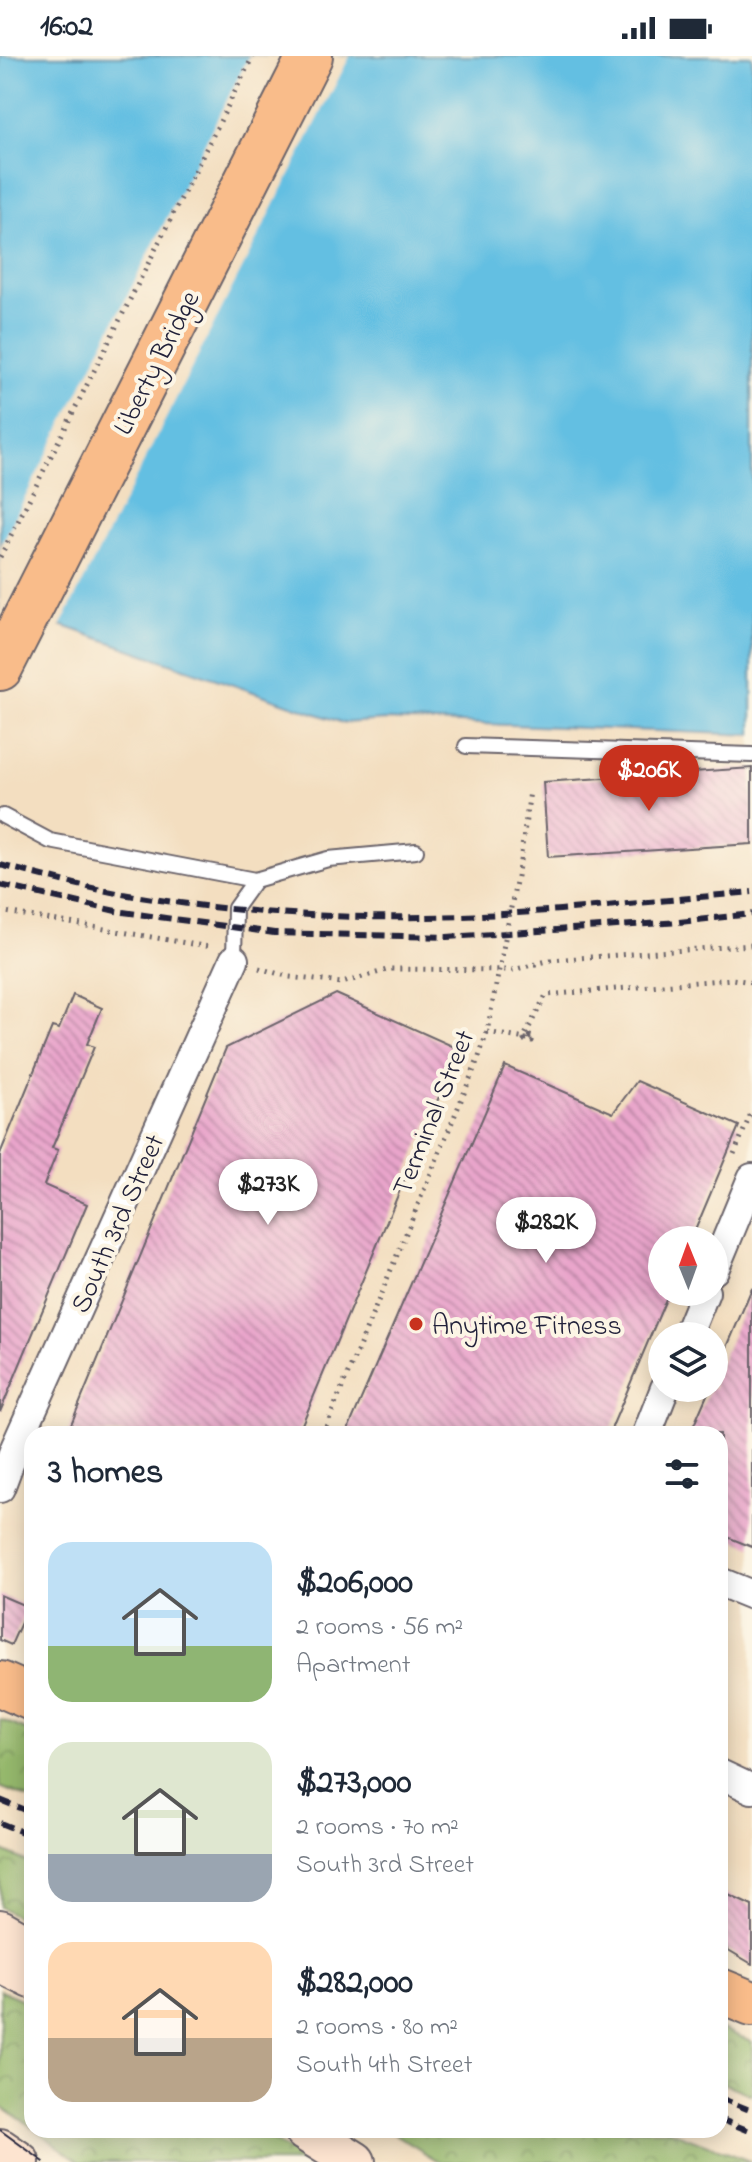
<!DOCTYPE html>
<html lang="en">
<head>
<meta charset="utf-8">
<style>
  :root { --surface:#fff; --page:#f6f6f7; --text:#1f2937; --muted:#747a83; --accent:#c8321e }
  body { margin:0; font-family:"Indie Flower",sans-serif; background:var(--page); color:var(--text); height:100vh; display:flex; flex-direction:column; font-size:30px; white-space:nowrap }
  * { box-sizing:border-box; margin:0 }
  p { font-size:26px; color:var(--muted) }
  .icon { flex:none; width:44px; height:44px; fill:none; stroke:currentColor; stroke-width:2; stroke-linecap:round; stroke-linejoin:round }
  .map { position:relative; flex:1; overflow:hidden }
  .panel { position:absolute; left:24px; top:1370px; width:704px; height:712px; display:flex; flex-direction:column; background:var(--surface); border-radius:24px; box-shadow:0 4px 20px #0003 }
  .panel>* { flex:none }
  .needle { width:52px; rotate:359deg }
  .fabs { position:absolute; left:648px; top:1170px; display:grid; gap:16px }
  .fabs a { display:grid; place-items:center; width:80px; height:80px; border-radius:50%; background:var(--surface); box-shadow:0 4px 20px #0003; font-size:40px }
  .price { position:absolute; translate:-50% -68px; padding:0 18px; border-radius:28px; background:#fff; color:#222; font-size:26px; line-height:52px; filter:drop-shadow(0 2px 4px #0008) }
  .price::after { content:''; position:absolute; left:50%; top:48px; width:24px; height:18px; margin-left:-12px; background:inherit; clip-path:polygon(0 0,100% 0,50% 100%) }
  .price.current { background:var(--accent); color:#fff }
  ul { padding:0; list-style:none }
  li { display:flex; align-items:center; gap:24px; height:200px; padding:0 24px }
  li span { display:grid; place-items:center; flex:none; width:224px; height:160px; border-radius:24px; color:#555 }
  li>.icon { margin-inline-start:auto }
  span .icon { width:96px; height:96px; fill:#fffc; stroke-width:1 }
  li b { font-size:34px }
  h2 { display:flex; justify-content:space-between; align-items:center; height:96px; padding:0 24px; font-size:34px }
  .status { display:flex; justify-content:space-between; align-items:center; height:56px; padding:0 40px; background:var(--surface); direction:ltr }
  .status svg { height:22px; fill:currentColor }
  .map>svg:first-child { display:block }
  .forest { fill:url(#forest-crowns); stroke:#5c6d54; stroke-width:2 }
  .water { fill:#64bfe2; stroke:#43708e; stroke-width:2 }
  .pier { fill:#f3dec0 }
  .building { fill:url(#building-back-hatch) }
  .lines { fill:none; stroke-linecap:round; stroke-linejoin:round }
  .lane-casing { stroke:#6b646a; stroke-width:18 }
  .street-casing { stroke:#6b646a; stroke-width:32 }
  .secondary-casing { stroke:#6b646a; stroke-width:44 }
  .primary-casing { stroke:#6b646a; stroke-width:48 }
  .highway-casing { stroke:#6b646a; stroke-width:48 }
  .path { stroke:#6b646a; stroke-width:5; stroke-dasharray:2 6; stroke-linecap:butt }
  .lane { stroke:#fff; stroke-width:14 }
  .street { stroke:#fff; stroke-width:28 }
  .secondary { stroke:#fde4d0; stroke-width:40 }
  .primary { stroke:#f9bc8a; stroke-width:44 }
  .highway { stroke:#f9bc8a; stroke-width:44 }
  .tram { stroke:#22223b; stroke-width:2 }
  .rail { stroke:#22223b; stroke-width:6; stroke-dasharray:12 6; stroke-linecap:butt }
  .path-bridge { stroke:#6b646a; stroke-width:5; stroke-dasharray:2 6; stroke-linecap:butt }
  .poi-dot { fill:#c8321e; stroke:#fcf5e5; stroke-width:3 }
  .labels { text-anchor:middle; stroke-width:8; stroke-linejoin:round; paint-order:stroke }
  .street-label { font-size:28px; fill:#22223b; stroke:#fcf5e5 }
  .poi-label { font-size:28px; fill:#22223b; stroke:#fcf5e5; text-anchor:start }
</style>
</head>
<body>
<div class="status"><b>16:02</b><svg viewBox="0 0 49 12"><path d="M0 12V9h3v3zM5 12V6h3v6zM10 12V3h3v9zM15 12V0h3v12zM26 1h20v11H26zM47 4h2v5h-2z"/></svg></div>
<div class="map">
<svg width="752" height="2106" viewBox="0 0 752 2106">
  <defs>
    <pattern id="forest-crowns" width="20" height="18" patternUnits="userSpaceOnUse" patternTransform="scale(2)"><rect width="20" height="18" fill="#95b86c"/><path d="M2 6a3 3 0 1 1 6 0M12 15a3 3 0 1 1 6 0" fill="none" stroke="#79955a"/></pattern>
    <pattern id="building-back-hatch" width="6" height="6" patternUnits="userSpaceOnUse" patternTransform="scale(2)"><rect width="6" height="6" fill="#e9a5cb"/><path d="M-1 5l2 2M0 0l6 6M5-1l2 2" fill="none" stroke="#bc86a6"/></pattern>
  </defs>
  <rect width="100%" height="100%" fill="#fcf5e5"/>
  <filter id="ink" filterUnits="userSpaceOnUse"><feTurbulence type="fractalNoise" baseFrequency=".0125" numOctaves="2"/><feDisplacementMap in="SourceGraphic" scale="16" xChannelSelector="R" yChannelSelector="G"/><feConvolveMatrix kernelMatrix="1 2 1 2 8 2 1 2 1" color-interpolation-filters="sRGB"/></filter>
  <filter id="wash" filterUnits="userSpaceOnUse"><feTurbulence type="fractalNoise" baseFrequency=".006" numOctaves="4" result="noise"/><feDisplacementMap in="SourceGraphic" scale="32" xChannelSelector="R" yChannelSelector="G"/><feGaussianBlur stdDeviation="1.8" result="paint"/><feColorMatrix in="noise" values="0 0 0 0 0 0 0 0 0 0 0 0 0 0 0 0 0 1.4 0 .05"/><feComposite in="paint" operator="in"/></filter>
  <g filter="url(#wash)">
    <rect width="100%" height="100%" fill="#f3dec0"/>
    <!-- forest -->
    <g class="forest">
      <polygon points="0,1663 32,1677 32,1744 0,1731"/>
      <polygon points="0,1794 32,1808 32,1869 0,1851"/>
      <polygon points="0,1934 32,1948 32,2071 0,2049"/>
      <polygon points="720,1972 752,1986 752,2039 720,2026"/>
      <polygon points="36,2074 254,2074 308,2106 80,2106"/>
      <polygon points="388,2074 669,2074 752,2106 440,2106"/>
    </g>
    <!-- water -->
    <polygon class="water" points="0,0 752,0 752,679 386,664 343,667 75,574 12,553 0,553"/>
    <!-- pier -->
    <polygon class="pier" points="249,0 350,0 59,573 11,557 0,557 0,491"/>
    <g id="blocks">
      <!-- building -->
      <g class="building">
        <polygon points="752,712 752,788 548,801 543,726"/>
        <polygon points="336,938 459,993 298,1378 67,1378 226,992"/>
        <polygon points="73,939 102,952 87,988 94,991 52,1092 58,1094 44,1129 87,1148 0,1356 0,1098 52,971 59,973"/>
        <polygon points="505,1010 613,1057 637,1025 739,1070 691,1184 662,1184 662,1236 669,1236 609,1378 346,1378"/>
        <polygon points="752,1232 752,1491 720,1478 720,1378 690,1378 710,1332 714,1332 714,1322"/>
        <polygon points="0,1539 28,1551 11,1589 0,1584"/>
        <polygon points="720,1835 752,1850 752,1908 720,1889"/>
      </g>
    </g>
  </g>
  <g filter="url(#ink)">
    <use href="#blocks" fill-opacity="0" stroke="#6b646a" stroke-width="2"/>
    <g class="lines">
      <!-- lane casing -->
      <g class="lane-casing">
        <g id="lane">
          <polyline points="466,690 752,699"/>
          <polyline points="3,760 50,785 255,824 328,803 416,795"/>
          <polyline points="234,904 235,852 255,824"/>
        </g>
      </g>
      <!-- street casing -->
      <g class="street-casing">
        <g id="street">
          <polyline points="714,1214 752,1122"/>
          <polyline points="687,1280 705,1236"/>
          <polyline points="647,1378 665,1332"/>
          <polyline points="0,1432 15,1392 234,904"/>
          <polyline points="720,1526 752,1539"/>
          <polyline points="720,1718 752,1733"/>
        </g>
      </g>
      <!-- secondary casing -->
      <g class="secondary-casing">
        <g id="secondary">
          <polyline points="0,1874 32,1892"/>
          <polyline points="0,1906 32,1922"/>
          <polyline points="304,2074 355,2106"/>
          <polyline points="0,2093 19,2106"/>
        </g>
      </g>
      <!-- primary casing -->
      <g class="primary-casing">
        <g id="primary">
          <polyline points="0,1628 32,1642"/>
          <polyline points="720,1935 752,1948"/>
        </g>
      </g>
      <!-- highway casing -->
      <g class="highway-casing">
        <polyline id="highway" points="0,612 310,0"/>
      </g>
      <!-- path -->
      <g class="path">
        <polyline points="0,501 253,0"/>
        <polyline points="520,805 530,735"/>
        <polyline points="0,855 209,891"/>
        <polyline points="259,912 289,921 342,927 390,913 513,914 551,904 752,889"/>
        <polyline points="525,983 532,982 525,980 525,983 532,985 533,981 525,980 524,984 532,985 534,981 525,979 546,939 732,923 752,926"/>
        <polyline points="734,1098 752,1055"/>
        <polyline points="651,1306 660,1285"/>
        <polyline points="323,1378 479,1001"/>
      </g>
      <!-- lane -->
      <use href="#lane" class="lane"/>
      <!-- street -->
      <use href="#street" class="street"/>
      <!-- secondary -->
      <use href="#secondary" class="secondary"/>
      <!-- primary -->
      <use href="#primary" class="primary"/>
      <!-- highway -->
      <use href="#highway" class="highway"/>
      <!-- tram -->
      <polyline class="tram" points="0,2074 44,2106"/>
      <!-- rail -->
      <g class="rail">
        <path d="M0,809C37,818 74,829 112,836C214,855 322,863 426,861C535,859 644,846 752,836"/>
        <polyline points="0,829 116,855 274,877 447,881 679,866 752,858"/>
        <polyline points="0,1744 32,1757"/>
        <polyline points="0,1767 32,1780"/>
        <polyline points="720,2042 752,2055"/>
        <polyline points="720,2063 752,2076"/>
      </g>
      <!-- path-bridge -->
      <g class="path-bridge">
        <polyline points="487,976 525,983"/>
        <polyline points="479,1001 487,976 520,805"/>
      </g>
    </g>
  </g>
  <!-- markers -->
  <circle class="poi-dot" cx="416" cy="1268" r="8"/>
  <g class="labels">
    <!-- street labels -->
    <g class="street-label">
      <text transform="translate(155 306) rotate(-63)" y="10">Liberty Bridge</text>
      <text transform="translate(432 1056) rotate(-68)" y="10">Terminal Street</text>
      <text transform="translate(116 1167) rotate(-66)" y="10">South 3rd Street</text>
    </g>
    <!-- poi labels -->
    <g class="poi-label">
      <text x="432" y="1278">Anytime Fitness</text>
    </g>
  </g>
</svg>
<div class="fabs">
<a><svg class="needle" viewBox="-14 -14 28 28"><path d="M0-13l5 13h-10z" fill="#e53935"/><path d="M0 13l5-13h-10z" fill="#747a83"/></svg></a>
<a><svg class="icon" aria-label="layers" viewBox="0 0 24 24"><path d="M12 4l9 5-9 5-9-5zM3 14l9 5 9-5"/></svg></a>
</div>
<b class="price current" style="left:649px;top:757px">$206K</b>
<b class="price" style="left:268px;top:1171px">$273K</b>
<b class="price" style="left:546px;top:1209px">$282K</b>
<section class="panel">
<h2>3 homes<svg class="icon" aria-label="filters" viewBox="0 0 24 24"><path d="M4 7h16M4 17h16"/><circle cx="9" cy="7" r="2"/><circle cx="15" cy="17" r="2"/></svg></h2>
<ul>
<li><span style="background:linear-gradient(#bfe0f5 65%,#8fb573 0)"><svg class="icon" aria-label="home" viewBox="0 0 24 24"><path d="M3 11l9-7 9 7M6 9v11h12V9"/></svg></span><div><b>$206,000</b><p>2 rooms · 56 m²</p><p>Apartment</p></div></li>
<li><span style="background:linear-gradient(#dfe7d0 70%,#9aa5b1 0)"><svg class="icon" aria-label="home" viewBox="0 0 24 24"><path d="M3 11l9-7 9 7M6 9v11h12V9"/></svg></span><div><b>$273,000</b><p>2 rooms · 70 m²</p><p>South 3rd Street</p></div></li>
<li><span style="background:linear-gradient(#ffd9b3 60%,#b9a48a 0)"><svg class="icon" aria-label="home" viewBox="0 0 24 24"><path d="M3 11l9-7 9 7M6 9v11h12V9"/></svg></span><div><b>$282,000</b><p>2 rooms · 80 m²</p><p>South 4th Street</p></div></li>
</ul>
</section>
</div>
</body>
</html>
